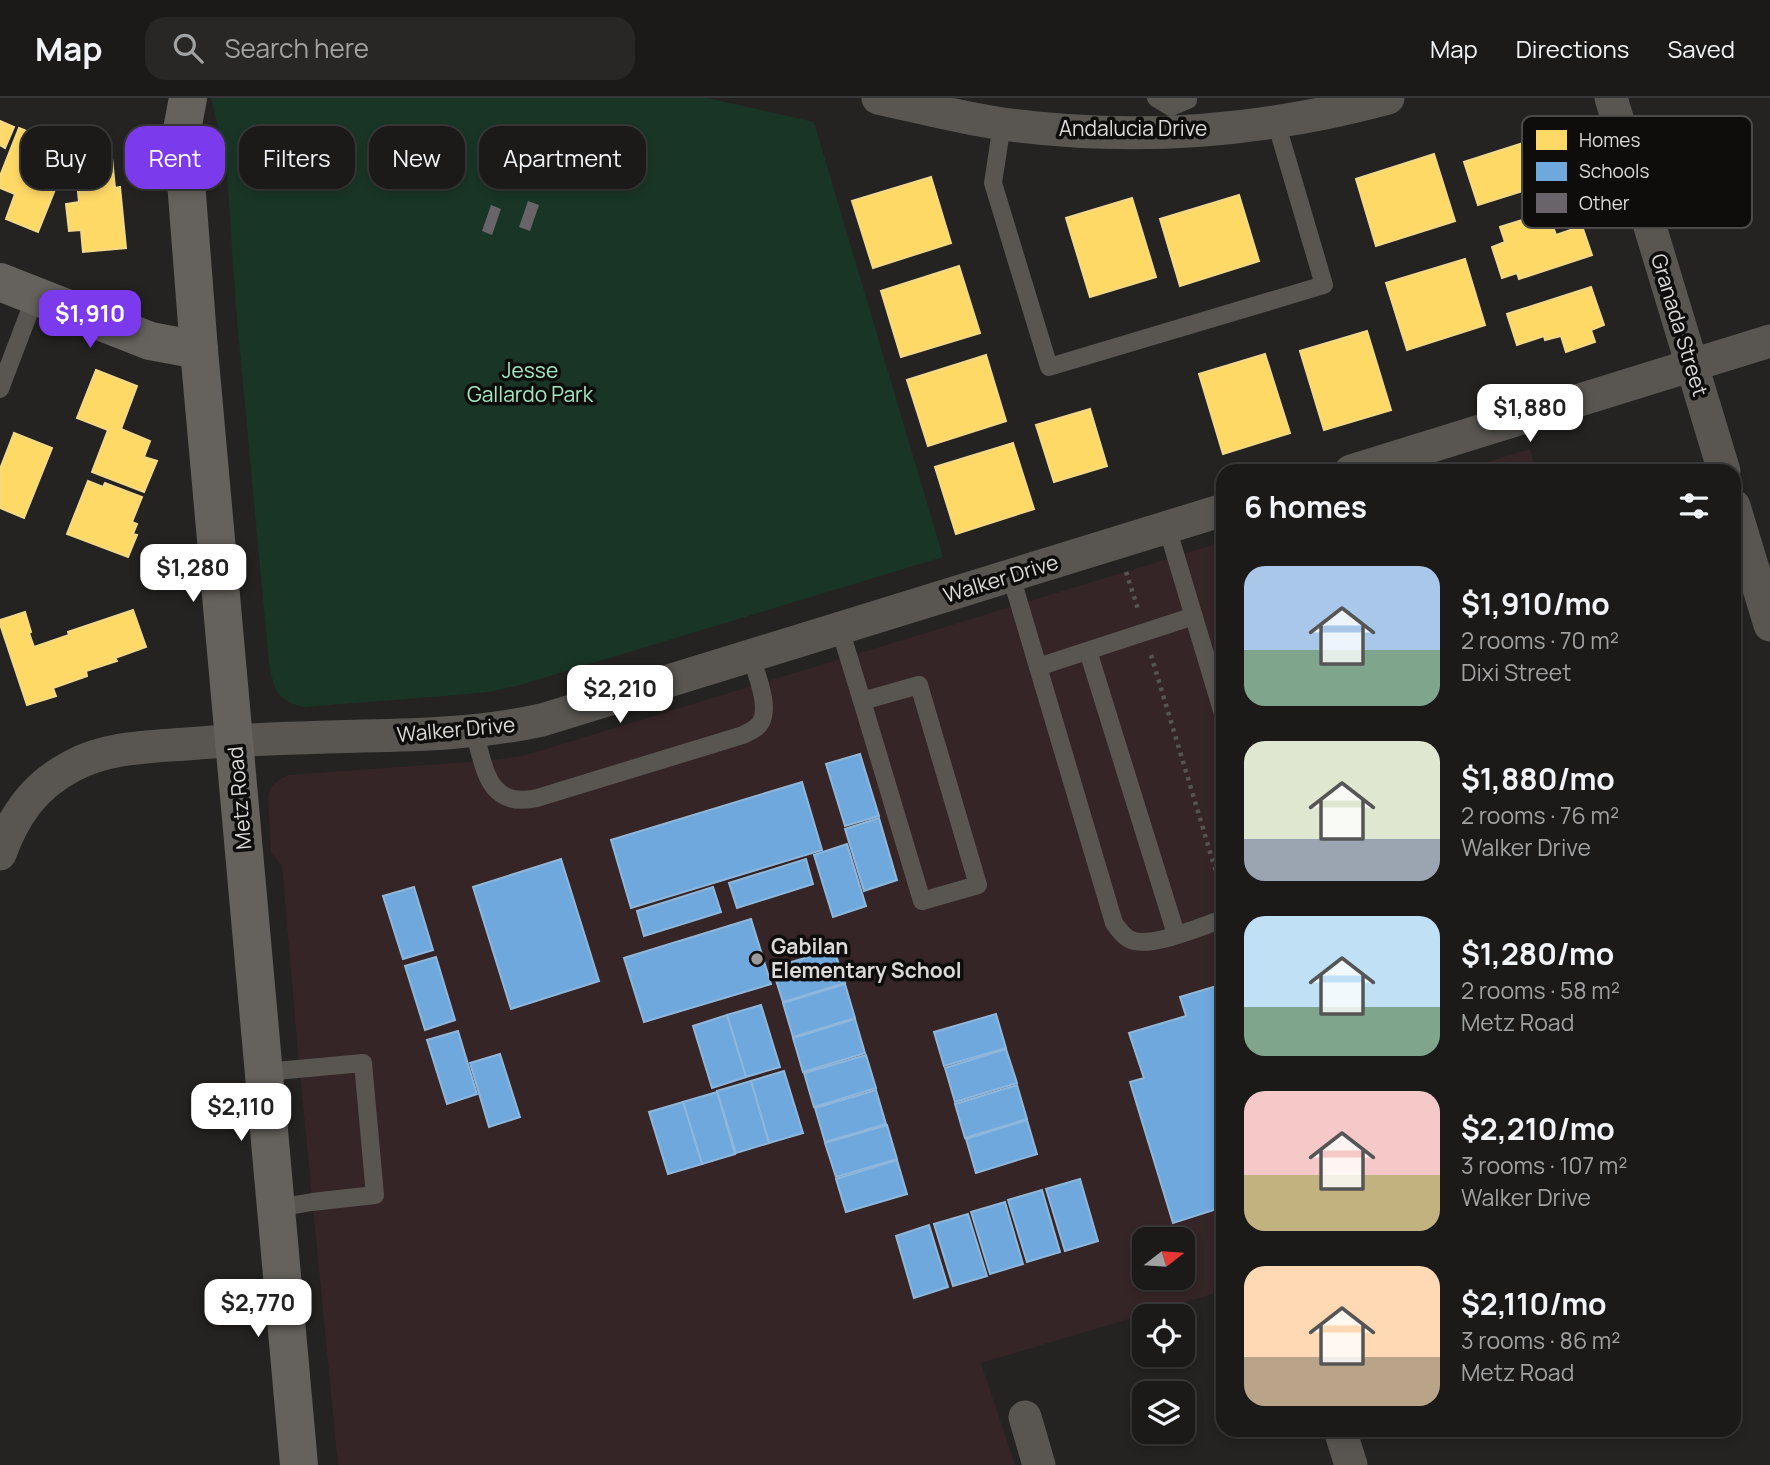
<!DOCTYPE html>
<html lang="en">
<head>
<meta charset="utf-8">
<style>
  :root { --surface:#1b1a19; --page:#282726; --text:#f1f3f6; --muted:#a0a1a2; --line:#393838; --accent:#7c3aed }
  body { margin:0; font-family:Manrope,sans-serif; background:var(--page); color:var(--text); height:100vh; display:flex; flex-direction:column; font-size:26px; white-space:nowrap }
  * { box-sizing:border-box; margin:0 }
  p { font-size:23px; color:var(--muted) }
  .icon { flex:none; width:38px; height:38px; fill:none; stroke:currentColor; stroke-width:2; stroke-linecap:round; stroke-linejoin:round }
  .map { position:relative; flex:1; overflow:hidden }
  .panel { position:absolute; left:1216px; top:366px; width:525px; height:973px; display:flex; flex-direction:column; background:var(--surface); border-radius:21px; box-shadow:0 4px 10px #0003,0 0 0 2px var(--line) }
  .panel>* { flex:none }
  .top-card { position:absolute; left:21px; top:28px; width:665px; height:63px; display:flex; gap:14px }
  .needle { width:46px; rotate:73deg }
  .tools { position:absolute; left:1132px; top:1129px; display:grid; gap:14px }
  .tools a { display:grid; place-items:center; width:63px; height:63px; border-radius:14px; background:var(--surface); box-shadow:0 4px 10px #0003,0 0 0 2px var(--line); font-size:35px }
  .price { position:absolute; translate:-50% -60px; padding:0 16px; border-radius:14px; background:#fff; color:#222; font-size:23px; line-height:46px; filter:drop-shadow(0 2px 4px #0008) }
  .price::after { content:''; position:absolute; left:50%; top:42px; width:21px; height:16px; margin-left:-10px; background:inherit; clip-path:polygon(0 0,100% 0,50% 100%) }
  .price.selected { background:var(--accent); color:#fff }
  ul { padding:0; list-style:none }
  li { display:flex; align-items:center; gap:21px; height:175px; padding:0 28px }
  li span { display:grid; place-items:center; flex:none; width:196px; height:140px; border-radius:21px; color:#555 }
  li>.icon { margin-inline-start:auto }
  span .icon { width:84px; height:84px; fill:#fffc; stroke-width:1 }
  li b { font-size:30px }
  h2 { display:flex; justify-content:space-between; align-items:center; height:84px; padding:0 28px; font-size:30px }
  .tag { padding:0 24px; border-radius:21px; background:var(--surface); box-shadow:0 4px 10px #0003,0 0 0 2px var(--line); font-size:24px; line-height:63px }
  .tag.selected { background:var(--accent); color:#fff }
  header { display:flex; align-items:center; gap:42px; box-sizing:border-box; height:98px; padding:0 35px; background:var(--surface); border-bottom:2px solid var(--line) }
  header strong { font-size:33px }
  nav { display:flex; gap:38px; margin-inline-start:auto; font-size:24px }
  .search { width:490px; height:63px; background:var(--page); display:flex; align-items:center; gap:18px; box-sizing:border-box; padding:0 24px; border-radius:21px; color:var(--muted); font-size:26px }
  .map>svg:first-child { display:block }
  .education { fill:#362527; fill-rule:evenodd }
  .green { fill:#193525 }
  .homes { fill:#ffd966; stroke:#f4d988; stroke-width:2 }
  .schools { fill:#6fa8dc; stroke:#8fb7db; stroke-width:2 }
  .building { fill:#696469 }
  .lines { fill:none; stroke-linecap:round; stroke-linejoin:round }
  .path { stroke:#575551; stroke-width:4.5; stroke-dasharray:3.5 5; stroke-linecap:butt }
  .lane { stroke:#595651; stroke-width:18 }
  .street { stroke:#595651; stroke-width:33 }
  .secondary { stroke:#65615c; stroke-width:38 }
  .poi-dot { fill:#9b9a98; stroke:#0e0d0c; stroke-width:2.5 }
  .labels { text-anchor:middle; stroke-width:7; stroke-linejoin:round; paint-order:stroke }
  .street-label { font-size:21px; fill:#dbdad8; stroke:#0e0d0c }
  .park-label { font-size:21px; fill:#a4e7c1; stroke:#0e0d0c }
  .poi-label { font-size:21px; font-weight:bold; fill:#dbdad8; stroke:#0e0d0c; text-anchor:start }
  .key { fill:#0e0d0c; stroke:#4c4a49; stroke-width:2 }
  .key-label { font-size:19px; fill:#dbdad8 }
</style>
</head>
<body>
<header>
<strong>Map</strong>
<div class="search"><svg class="icon" aria-label="search" viewBox="0 0 24 24"><circle cx="10" cy="10" r="6"/><path d="M15 15l6 6"/></svg>Search here</div>
<nav><a>Map</a><a>Directions</a><a>Saved</a></nav>
</header>
<div class="map">
<svg width="1770" height="1367" viewBox="0 0 1770 1367">
  <rect width="100%" height="100%" fill="#242321"/>
  <!-- education -->
  <g class="education">
    <polygon points="1530,351 1536,373 1457,373"/>
    <path d="M1223,444V1193L981,1265L1015,1367H338L298,954L282,768L271,754L268,699L271,689L279,682L289,677L483,663L523,658ZM1144,1141H1183V1180H1144Z"/>
  </g>
  <!-- green -->
  <path class="green" d="M211,0H707L814,24L943,459L520,587L489,594L457,597L304,609C276,603 274,591 269,565L236,211L226,60Z"/>
  <!-- homes -->
  <g class="homes">
    <polygon points="0,23 14,29 5,50 0,47"/>
    <polygon points="19,30 59,46 46,79 58,84 38,134 6,121 15,96 0,90 0,78"/>
    <polygon points="1523,45 1529,63 1558,53 1567,79 1478,107 1464,64"/>
    <polygon points="1434,56 1455,123 1376,148 1356,81"/>
    <polygon points="112,60 115,90 120,89 126,150 83,154 81,132 69,133 66,106 79,104 78,94 82,94 79,63"/>
    <polygon points="931,79 951,145 873,170 852,103"/>
    <polygon points="1239,97 1259,163 1180,188 1160,121"/>
    <polygon points="1132,100 1156,179 1090,199 1066,120"/>
    <polygon points="1548,114 1556,137 1582,128 1592,157 1519,181 1517,175 1502,180 1492,149 1505,144 1500,129"/>
    <polygon points="1465,161 1485,227 1407,252 1386,185"/>
    <polygon points="959,168 980,235 901,259 881,193"/>
    <polygon points="1591,189 1604,227 1591,232 1595,244 1566,254 1561,238 1545,242 1544,238 1517,247 1507,216"/>
    <polygon points="1367,233 1391,312 1324,332 1300,253"/>
    <polygon points="1265,256 1290,335 1223,356 1199,276"/>
    <polygon points="986,257 1006,323 928,348 907,282"/>
    <polygon points="96,272 137,288 121,331 150,343 144,359 157,363 144,394 92,374 108,332 77,320"/>
    <polygon points="1090,311 1107,368 1054,384 1036,327"/>
    <polygon points="14,335 52,350 24,420 0,410 0,371"/>
    <polygon points="1013,345 1034,411 956,436 935,369"/>
    <polygon points="88,383 103,389 105,385 142,399 132,424 137,426 133,436 137,437 128,459 67,436"/>
    <polygon points="133,512 146,549 115,560 117,563 86,573 87,578 53,590 56,598 27,607 0,526 0,522 25,514 31,534 29,535 34,549 69,537 68,534"/>
  </g>
  <!-- schools -->
  <g class="schools">
    <polygon points="860,656 879,718 845,728 826,666"/>
    <polygon points="802,684 822,752 631,810 611,742"/>
    <polygon points="879,720 897,782 864,793 845,731"/>
    <polygon points="847,746 866,808 833,819 814,757"/>
    <polygon points="561,761 599,883 511,911 473,789"/>
    <polygon points="806,761 813,786 737,810 729,785"/>
    <polygon points="414,789 433,852 403,861 383,798"/>
    <polygon points="713,789 721,814 644,838 637,813"/>
    <polygon points="751,821 771,886 644,924 624,860"/>
    <polygon points="834,851 845,885 783,904 772,870"/>
    <polygon points="436,859 455,922 425,932 405,868"/>
    <polygon points="845,886 855,920 793,939 783,905"/>
    <polygon points="1223,886 1223,1109 1173,1125 1130,984 1144,980 1129,935 1186,918 1180,899"/>
    <polygon points="761,907 780,969 746,979 727,917"/>
    <polygon points="996,916 1006,950 944,968 934,934"/>
    <polygon points="727,917 746,979 712,990 693,928"/>
    <polygon points="855,921 865,955 803,974 793,940"/>
    <polygon points="458,933 477,996 447,1006 427,942"/>
    <polygon points="1006,951 1017,985 955,1004 945,970"/>
    <polygon points="500,956 520,1019 489,1029 470,965"/>
    <polygon points="866,957 876,990 814,1009 804,975"/>
    <polygon points="784,973 803,1035 769,1045 751,983"/>
    <polygon points="751,983 769,1045 736,1055 717,993"/>
    <polygon points="1017,987 1027,1021 965,1040 955,1006"/>
    <polygon points="876,992 886,1026 825,1044 815,1010"/>
    <polygon points="717,994 735,1056 702,1066 683,1004"/>
    <polygon points="683,1004 702,1066 668,1076 649,1014"/>
    <polygon points="1027,1022 1037,1056 976,1075 966,1041"/>
    <polygon points="887,1027 897,1061 836,1079 825,1045"/>
    <polygon points="897,1062 907,1096 846,1114 836,1081"/>
    <polygon points="1080,1081 1098,1143 1065,1153 1046,1091"/>
    <polygon points="1042,1092 1060,1154 1027,1164 1008,1102"/>
    <polygon points="1005,1104 1023,1166 990,1176 971,1114"/>
    <polygon points="968,1116 987,1178 953,1188 934,1126"/>
    <polygon points="929,1127 948,1189 914,1200 896,1138"/>
  </g>
  <!-- building -->
  <g class="building">
    <polygon points="528,103 539,107 530,133 519,129"/>
    <polygon points="491,107 501,111 492,137 482,133"/>
  </g>
  <g class="lines">
    <!-- path -->
    <g class="path">
      <polyline points="1126,474 1138,511"/>
      <polyline points="1151,557 1223,797"/>
    </g>
    <!-- lane -->
    <g class="lane">
      <polyline points="1156,0 1171,9 1188,2 1188,0"/>
      <polyline points="1002,26 993,85 1049,269 1324,187 1276,24"/>
      <polyline points="0,291 35,199"/>
      <polyline points="1167,429 1223,616"/>
      <path d="M1011,478L1114,825C1118,831 1122,837 1129,841C1148,852 1202,828 1223,821"/>
      <polyline points="840,531 862,603"/>
      <polyline points="1088,553 1176,836"/>
      <polyline points="1038,569 1194,518"/>
      <polygon points="919,587 978,787 922,803 862,603"/>
      <path d="M474,633C485,670 487,711 537,700L743,637C749,634 757,631 761,624C770,608 756,575 751,558"/>
      <polyline points="265,974 363,965 375,1097 312,1104 277,1110"/>
    </g>
    <!-- street -->
    <g class="street">
      <path d="M878,0C920,9 961,20 1003,26C1133,44 1262,34 1388,0"/>
      <polyline points="1611,0 1724,373"/>
      <polyline points="1351,373 1770,243"/>
      <polyline points="1734,408 1770,527"/>
      <path d="M0,756C14,717 34,688 72,668C107,649 147,649 186,646C244,641 303,640 362,638C422,637 482,635 542,622L1223,412"/>
      <polyline points="1025,1319 1039,1367"/>
      <polyline points="1340,1332 1351,1367"/>
    </g>
    <!-- secondary -->
    <g class="secondary">
      <polyline points="188,0 182,32 199,252 299,1367"/>
      <polyline points="0,184 150,243 199,252"/>
    </g>
  </g>
  <!-- markers -->
  <circle class="poi-dot" cx="757" cy="861" r="7"/>
  <g class="labels">
    <!-- street labels -->
    <g class="street-label">
      <text x="1133" y="38">Andalucia Drive</text>
      <text transform="translate(1679 227) rotate(73)" y="7">Granada Street</text>
      <text transform="translate(1001 481) rotate(-17)" y="7">Walker Drive</text>
      <text transform="translate(456 632) rotate(-5)" y="7">Walker Drive</text>
      <text transform="translate(240 700) rotate(-95)" y="7">Metz Road</text>
    </g>
    <!-- park labels -->
    <g class="park-label">
      <text x="530" y="280">Jesse<tspan x="530" dy="24">Gallardo Park</tspan></text>
    </g>
    <!-- poi labels -->
    <g class="poi-label">
      <text x="771" y="856">Gabilan<tspan x="771" dy="24">Elementary School</tspan></text>
    </g>
  </g>
  <!-- legend -->
  <rect x="1522" y="18" width="230" height="112" rx="10" class="key"/>
  <rect x="1536" y="32" width="31" height="20" fill="#ffd966"/>
  <rect x="1536" y="64" width="31" height="19" fill="#6fa8dc"/>
  <rect x="1536" y="95" width="31" height="20" fill="#696469"/>
  <g class="key-label">
    <text x="1579" y="49">Homes</text>
    <text x="1579" y="80">Schools</text>
    <text x="1579" y="112">Other</text>
  </g>
</svg>
<div class="tools">
<a><svg class="needle" viewBox="-14 -14 28 28"><path d="M0-13l5 13h-10z" fill="#e53935"/><path d="M0 13l5-13h-10z" fill="#a0a1a2"/></svg></a>
<a><svg class="icon" aria-label="locate" viewBox="0 0 24 24"><circle cx="12" cy="12" r="6"/><path d="M12 2v4M12 18v4M2 12h4M18 12h4"/></svg></a>
<a><svg class="icon" aria-label="layers" viewBox="0 0 24 24"><path d="M12 4l9 5-9 5-9-5zM3 14l9 5 9-5"/></svg></a>
</div>
<b class="price selected" style="left:90px;top:252px">$1,910</b>
<b class="price" style="left:1530px;top:346px">$1,880</b>
<b class="price" style="left:193px;top:506px">$1,280</b>
<b class="price" style="left:620px;top:627px">$2,210</b>
<b class="price" style="left:241px;top:1045px">$2,110</b>
<b class="price" style="left:258px;top:1241px">$2,770</b>
<div class="top-card">
<a class="tag">Buy</a>
<a class="tag selected">Rent</a>
<a class="tag">Filters</a>
<a class="tag">New</a>
<a class="tag">Apartment</a>
</div>
<section class="panel">
<h2>6 homes<svg class="icon" aria-label="filters" viewBox="0 0 24 24"><path d="M4 7h16M4 17h16"/><circle cx="9" cy="7" r="2"/><circle cx="15" cy="17" r="2"/></svg></h2>
<ul>
<li><span style="background:linear-gradient(#a9c7e8 60%,#7fa58c 0)"><svg class="icon" aria-label="home" viewBox="0 0 24 24"><path d="M3 11l9-7 9 7M6 9v11h12V9"/></svg></span><div><b>$1,910/mo</b><p>2 rooms · 70 m²</p><p>Dixi Street</p></div></li>
<li><span style="background:linear-gradient(#dfe7d0 70%,#9aa5b1 0)"><svg class="icon" aria-label="home" viewBox="0 0 24 24"><path d="M3 11l9-7 9 7M6 9v11h12V9"/></svg></span><div><b>$1,880/mo</b><p>2 rooms · 76 m²</p><p>Walker Drive</p></div></li>
<li><span style="background:linear-gradient(#bfe0f5 65%,#7fa58c 0)"><svg class="icon" aria-label="home" viewBox="0 0 24 24"><path d="M3 11l9-7 9 7M6 9v11h12V9"/></svg></span><div><b>$1,280/mo</b><p>2 rooms · 58 m²</p><p>Metz Road</p></div></li>
<li><span style="background:linear-gradient(#f6c9c9 60%,#c2b280 0)"><svg class="icon" aria-label="home" viewBox="0 0 24 24"><path d="M3 11l9-7 9 7M6 9v11h12V9"/></svg></span><div><b>$2,210/mo</b><p>3 rooms · 107 m²</p><p>Walker Drive</p></div></li>
<li><span style="background:linear-gradient(#ffd9b3 65%,#b9a48a 0)"><svg class="icon" aria-label="home" viewBox="0 0 24 24"><path d="M3 11l9-7 9 7M6 9v11h12V9"/></svg></span><div><b>$2,110/mo</b><p>3 rooms · 86 m²</p><p>Metz Road</p></div></li>
</ul>
</section>
</div>
</body>
</html>
